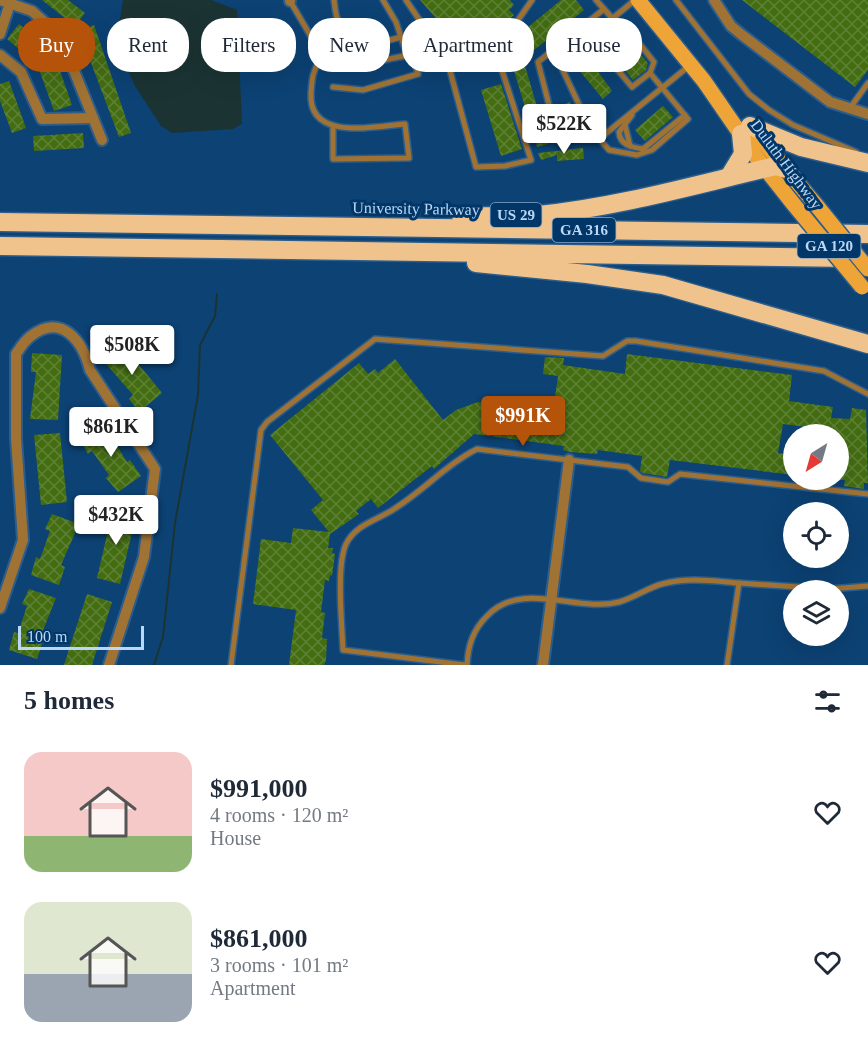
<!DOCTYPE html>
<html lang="en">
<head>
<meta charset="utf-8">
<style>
  :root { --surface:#fff; --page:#f6f6f7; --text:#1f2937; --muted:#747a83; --accent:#b45309 }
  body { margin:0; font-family:"Times New Roman",serif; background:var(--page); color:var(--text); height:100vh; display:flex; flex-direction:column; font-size:22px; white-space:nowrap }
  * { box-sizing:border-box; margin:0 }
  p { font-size:20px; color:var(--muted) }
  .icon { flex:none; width:33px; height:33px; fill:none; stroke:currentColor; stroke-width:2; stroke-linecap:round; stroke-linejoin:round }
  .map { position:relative; height:665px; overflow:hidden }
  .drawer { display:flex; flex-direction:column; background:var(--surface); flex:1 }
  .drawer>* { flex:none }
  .hud { position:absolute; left:18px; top:18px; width:832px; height:54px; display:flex; gap:12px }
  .needle { width:39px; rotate:217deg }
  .buttons { position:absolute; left:783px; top:424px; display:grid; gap:12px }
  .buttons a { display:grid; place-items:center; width:66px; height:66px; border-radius:50%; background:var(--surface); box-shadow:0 6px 24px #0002; font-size:30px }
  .scale { position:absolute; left:18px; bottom:15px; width:126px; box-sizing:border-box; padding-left:6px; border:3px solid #bcd7f5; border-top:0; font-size:16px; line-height:21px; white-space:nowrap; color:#bcd7f5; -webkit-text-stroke:4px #003768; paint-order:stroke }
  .price { position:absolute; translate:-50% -51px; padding:0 14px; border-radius:6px; background:#fff; color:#222; font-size:20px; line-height:39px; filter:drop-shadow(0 2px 3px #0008) }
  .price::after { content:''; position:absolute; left:50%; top:36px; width:18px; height:14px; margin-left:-9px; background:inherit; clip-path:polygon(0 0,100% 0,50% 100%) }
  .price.selected { background:var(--accent); color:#fff }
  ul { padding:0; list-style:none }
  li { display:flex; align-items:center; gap:18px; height:150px; padding:0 24px }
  li span { display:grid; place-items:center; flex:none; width:168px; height:120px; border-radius:18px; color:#555 }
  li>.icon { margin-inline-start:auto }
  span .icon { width:72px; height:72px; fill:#fffc; stroke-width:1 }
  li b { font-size:26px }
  h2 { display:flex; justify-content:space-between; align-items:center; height:72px; padding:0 24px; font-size:26px }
  .tag { padding:0 21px; border-radius:24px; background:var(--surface); box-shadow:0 6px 24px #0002; font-size:21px; line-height:54px }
  .tag.selected { background:var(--accent); color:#fff }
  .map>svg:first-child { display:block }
  .water { fill:#1b3433 }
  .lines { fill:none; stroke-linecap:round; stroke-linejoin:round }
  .stream { stroke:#1b3433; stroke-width:2 }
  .building { fill:url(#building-cross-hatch) }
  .lane-casing { stroke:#2c5d8b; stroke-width:8 }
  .street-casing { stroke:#2c5d8b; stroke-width:14 }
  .primary-casing { stroke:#2c5d8b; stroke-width:18 }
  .highway-casing { stroke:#2c5d8b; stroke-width:21 }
  .lane { stroke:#a07234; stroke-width:5 }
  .street { stroke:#a07234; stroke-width:10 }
  .primary { stroke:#efa437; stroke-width:15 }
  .highway { stroke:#f0c38d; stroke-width:18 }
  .primary-bridge-casing { stroke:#2c5d8b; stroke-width:18; stroke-linecap:butt }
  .primary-bridge { stroke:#efa437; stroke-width:15 }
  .labels { text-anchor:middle; stroke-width:6; stroke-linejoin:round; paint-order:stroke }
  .shield { fill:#003768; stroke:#84a7cb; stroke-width:1.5 }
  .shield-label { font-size:15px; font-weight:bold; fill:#bcd7f5 }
  .street-label { font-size:16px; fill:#bcd7f5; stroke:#003768 }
</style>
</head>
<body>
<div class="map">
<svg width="868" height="665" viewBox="0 0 868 665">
  <defs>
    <pattern id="building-cross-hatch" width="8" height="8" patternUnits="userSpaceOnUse" patternTransform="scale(1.5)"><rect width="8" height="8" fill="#446d12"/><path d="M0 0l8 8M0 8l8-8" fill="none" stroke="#5d8135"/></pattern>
  </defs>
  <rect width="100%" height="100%" fill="#0c4274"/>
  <!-- water -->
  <polygon class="water" points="123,0 211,0 237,10 242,124 233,129 172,133 161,126 135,86 116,43"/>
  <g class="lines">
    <!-- stream -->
    <polyline class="stream" points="154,665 163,637 175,523 198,395 200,345 215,316 217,294"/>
  </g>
  <!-- building -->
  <g class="building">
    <polygon points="42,0 68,0 85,13 75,26"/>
    <polygon points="420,0 510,0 514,5 509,10 514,15 468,55"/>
    <polygon points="561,0 576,0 584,10 523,59 548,144 537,147 506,44 520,40 517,36"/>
    <polygon points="742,0 868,0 868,70 855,87"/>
    <polygon points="19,24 49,48 36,63 7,39"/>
    <polygon points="94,25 131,133 119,137 79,31"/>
    <polygon points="619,28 648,63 646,70 633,80 602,42"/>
    <polygon points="587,62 592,68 594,66 612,91 603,99 578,69"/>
    <polygon points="58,65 72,105 54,111 40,72"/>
    <polygon points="9,81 26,128 12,133 0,101 0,84"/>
    <polygon points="501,84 522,149 501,156 481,90"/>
    <polygon points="570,102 580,134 569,137 559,106"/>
    <polygon points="663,106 673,117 645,141 635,130"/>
    <polygon points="83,133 84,148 34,151 33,136"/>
    <polygon points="583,148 584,159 557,161 557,155 541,160 538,153"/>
    <polygon points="124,340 134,352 131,355 162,393 139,412 129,399 133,395 101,358"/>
    <polygon points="32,353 62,355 58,420 30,419 36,372 31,372"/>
    <polygon points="627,354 792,375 789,401 833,407 831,418 850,419 852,408 866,410 868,483 864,483 864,489 844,486 845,480 838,480 838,435 829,435 830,430 783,424 778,453 793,455 794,475 670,460 667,477 643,473 640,471 642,456 598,450 597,454 570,452 563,450 564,446 474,434 434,469 432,466 378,508 371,499 356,511 359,514 330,534 328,548 333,548 332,553 335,554 332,576 330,575 329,581 325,580 321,612 325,613 322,638 327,639 326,660 324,665 289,665 296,610 253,604 261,539 291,543 293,528 329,532 311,510 323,500 270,435 359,363 368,374 375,369 378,373 395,359 443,420 456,410 478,402 553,412 558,376 543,374 545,357 564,358 563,365 625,374"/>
    <polygon points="106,428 127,462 130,460 141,476 118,492 106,478 109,475 92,451 88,454 80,440 95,429"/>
    <polygon points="60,433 67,502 41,505 34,435"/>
    <polygon points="113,509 136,515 120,584 97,578"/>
    <polygon points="52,514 79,524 61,565 65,567 59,585 31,575 36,557 40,559 50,531 45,529"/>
    <polygon points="29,589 56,598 39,640 43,641 37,659 9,650 14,632 18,633 27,606 22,604"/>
    <polygon points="87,594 112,602 92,665 64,665"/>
  </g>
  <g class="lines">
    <!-- lane casing -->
    <g class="lane-casing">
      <g id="lane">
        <path d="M334,0C339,51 359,49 401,37"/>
        <polyline points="383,0 396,22 407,55"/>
        <polyline points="406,0 439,49"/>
        <polyline points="635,0 559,62 590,128 609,150 637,155 652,150 688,119 650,73"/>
        <polyline points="676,0 749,94 769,110 793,125 856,152"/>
        <polyline points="290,1 326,62 344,68 439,49 449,67 476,167 505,166 531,160 497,55 449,67"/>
        <polyline points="590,37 632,87 650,73 654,62 627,28 613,19 596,0"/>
        <polyline points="497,55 494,42 516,23 532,0"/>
        <path d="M326,62H319C312,72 312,81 311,93C308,142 375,126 405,124L409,158L333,159V128"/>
        <polyline points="333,87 363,90 418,74 412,54"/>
        <polyline points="850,108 868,83"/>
        <path d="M632,115L619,132C620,145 631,147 643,149L685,115"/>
        <polyline points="625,125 630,146"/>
        <polyline points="599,139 689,66"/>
        <polyline points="558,140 538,62 604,9"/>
        <polyline points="231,665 261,430 267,422 375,339 603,356 627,341 636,341 824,371 868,394"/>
        <path d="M465,665L343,650C342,624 336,566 346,544C356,524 378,520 394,509C423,491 447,464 477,449L628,467L641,478L668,482L680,474L868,494"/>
        <path d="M467,665C468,645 473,630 487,616C522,579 576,613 619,602C634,598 647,588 662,584C688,577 713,581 739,583"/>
        <polyline points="727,665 739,583 829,589 868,586"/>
      </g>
    </g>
    <!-- street casing -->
    <g class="street-casing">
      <g id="street">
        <polyline points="0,0 32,11 60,36 102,140"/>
        <polyline points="290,0 290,1"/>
        <polyline points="714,0 731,26 742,35 830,102 868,114"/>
        <polyline points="0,34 10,3"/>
        <polyline points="0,55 21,72 42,119 93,118"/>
        <path d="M0,608L23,540L16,438V354C20,348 25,340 31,336C62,312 83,342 90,370L155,469L144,557L109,665"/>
        <polyline points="543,665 569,460"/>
      </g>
    </g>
    <!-- primary casing -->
    <g class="primary-casing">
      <g id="primary">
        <polyline points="638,0 704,81 757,158 795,206"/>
        <polyline points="749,125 817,206"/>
      </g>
    </g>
    <!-- highway casing -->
    <g class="highway-casing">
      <g id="highway">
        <polyline points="750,126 801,147 868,163"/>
        <polyline points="729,177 743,154 741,134"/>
        <path d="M461,216C487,216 513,217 539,215C619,207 698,184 776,166L787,169"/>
        <polyline points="0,222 868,234"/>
        <polyline points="0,246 851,258"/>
        <polyline points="476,263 587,274 663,285 868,344"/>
      </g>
    </g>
    <!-- lane -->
    <use href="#lane" class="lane"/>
    <!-- street -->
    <use href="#street" class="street"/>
    <!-- primary -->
    <use href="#primary" class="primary"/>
    <!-- highway -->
    <use href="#highway" class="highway"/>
    <!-- primary-bridge casing -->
    <g class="primary-bridge-casing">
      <g id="primary-bridge">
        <polyline points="795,206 862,287"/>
        <polyline points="817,206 868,269"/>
      </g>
    </g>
    <!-- primary-bridge -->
    <use href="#primary-bridge" class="primary-bridge"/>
  </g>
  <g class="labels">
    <!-- shield labels -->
    <g class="shield">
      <rect x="490.5" y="203" width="51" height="24" rx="4.5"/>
      <rect x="552.5" y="218" width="63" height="24" rx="4.5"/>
      <rect x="797.5" y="234" width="63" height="24" rx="4.5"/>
    </g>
    <g class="shield-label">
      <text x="516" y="220">US 29</text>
      <text x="584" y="235">GA 316</text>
      <text x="829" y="251">GA 120</text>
    </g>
    <!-- street labels -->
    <g class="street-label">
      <text transform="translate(787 164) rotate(53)" y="6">Duluth Highway</text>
      <text transform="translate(416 208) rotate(1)" y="6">University Parkway</text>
    </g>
  </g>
</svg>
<div class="buttons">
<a><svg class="needle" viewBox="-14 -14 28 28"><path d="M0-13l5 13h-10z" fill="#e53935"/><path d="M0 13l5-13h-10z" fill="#747a83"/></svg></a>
<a><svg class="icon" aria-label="locate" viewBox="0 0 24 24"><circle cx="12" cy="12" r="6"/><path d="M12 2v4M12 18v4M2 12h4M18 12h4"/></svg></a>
<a><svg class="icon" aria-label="layers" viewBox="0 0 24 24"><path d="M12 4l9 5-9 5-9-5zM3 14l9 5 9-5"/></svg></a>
</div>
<div class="scale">100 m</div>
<b class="price" style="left:564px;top:155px">$522K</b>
<b class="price" style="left:132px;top:376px">$508K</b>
<b class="price selected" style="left:523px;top:447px">$991K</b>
<b class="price" style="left:111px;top:458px">$861K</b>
<b class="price" style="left:116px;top:546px">$432K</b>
<div class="hud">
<a class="tag selected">Buy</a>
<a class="tag">Rent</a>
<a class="tag">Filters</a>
<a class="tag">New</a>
<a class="tag">Apartment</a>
<a class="tag">House</a>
</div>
</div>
<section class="drawer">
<h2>5 homes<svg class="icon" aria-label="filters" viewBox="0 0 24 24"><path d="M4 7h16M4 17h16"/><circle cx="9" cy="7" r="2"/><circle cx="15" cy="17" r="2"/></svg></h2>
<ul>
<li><span style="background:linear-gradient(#f6c9c9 70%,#8fb573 0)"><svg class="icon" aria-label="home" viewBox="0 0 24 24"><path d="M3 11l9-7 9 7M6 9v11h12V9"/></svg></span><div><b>$991,000</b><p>4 rooms · 120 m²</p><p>House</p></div><svg class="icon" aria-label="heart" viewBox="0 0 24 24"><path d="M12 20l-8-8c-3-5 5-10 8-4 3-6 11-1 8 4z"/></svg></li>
<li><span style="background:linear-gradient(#dfe7d0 60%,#9aa5b1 0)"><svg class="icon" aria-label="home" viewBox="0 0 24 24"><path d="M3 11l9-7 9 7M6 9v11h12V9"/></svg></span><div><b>$861,000</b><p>3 rooms · 101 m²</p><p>Apartment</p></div><svg class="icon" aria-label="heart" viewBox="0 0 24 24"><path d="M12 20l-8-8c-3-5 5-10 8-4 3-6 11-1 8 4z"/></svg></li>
</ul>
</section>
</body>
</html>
